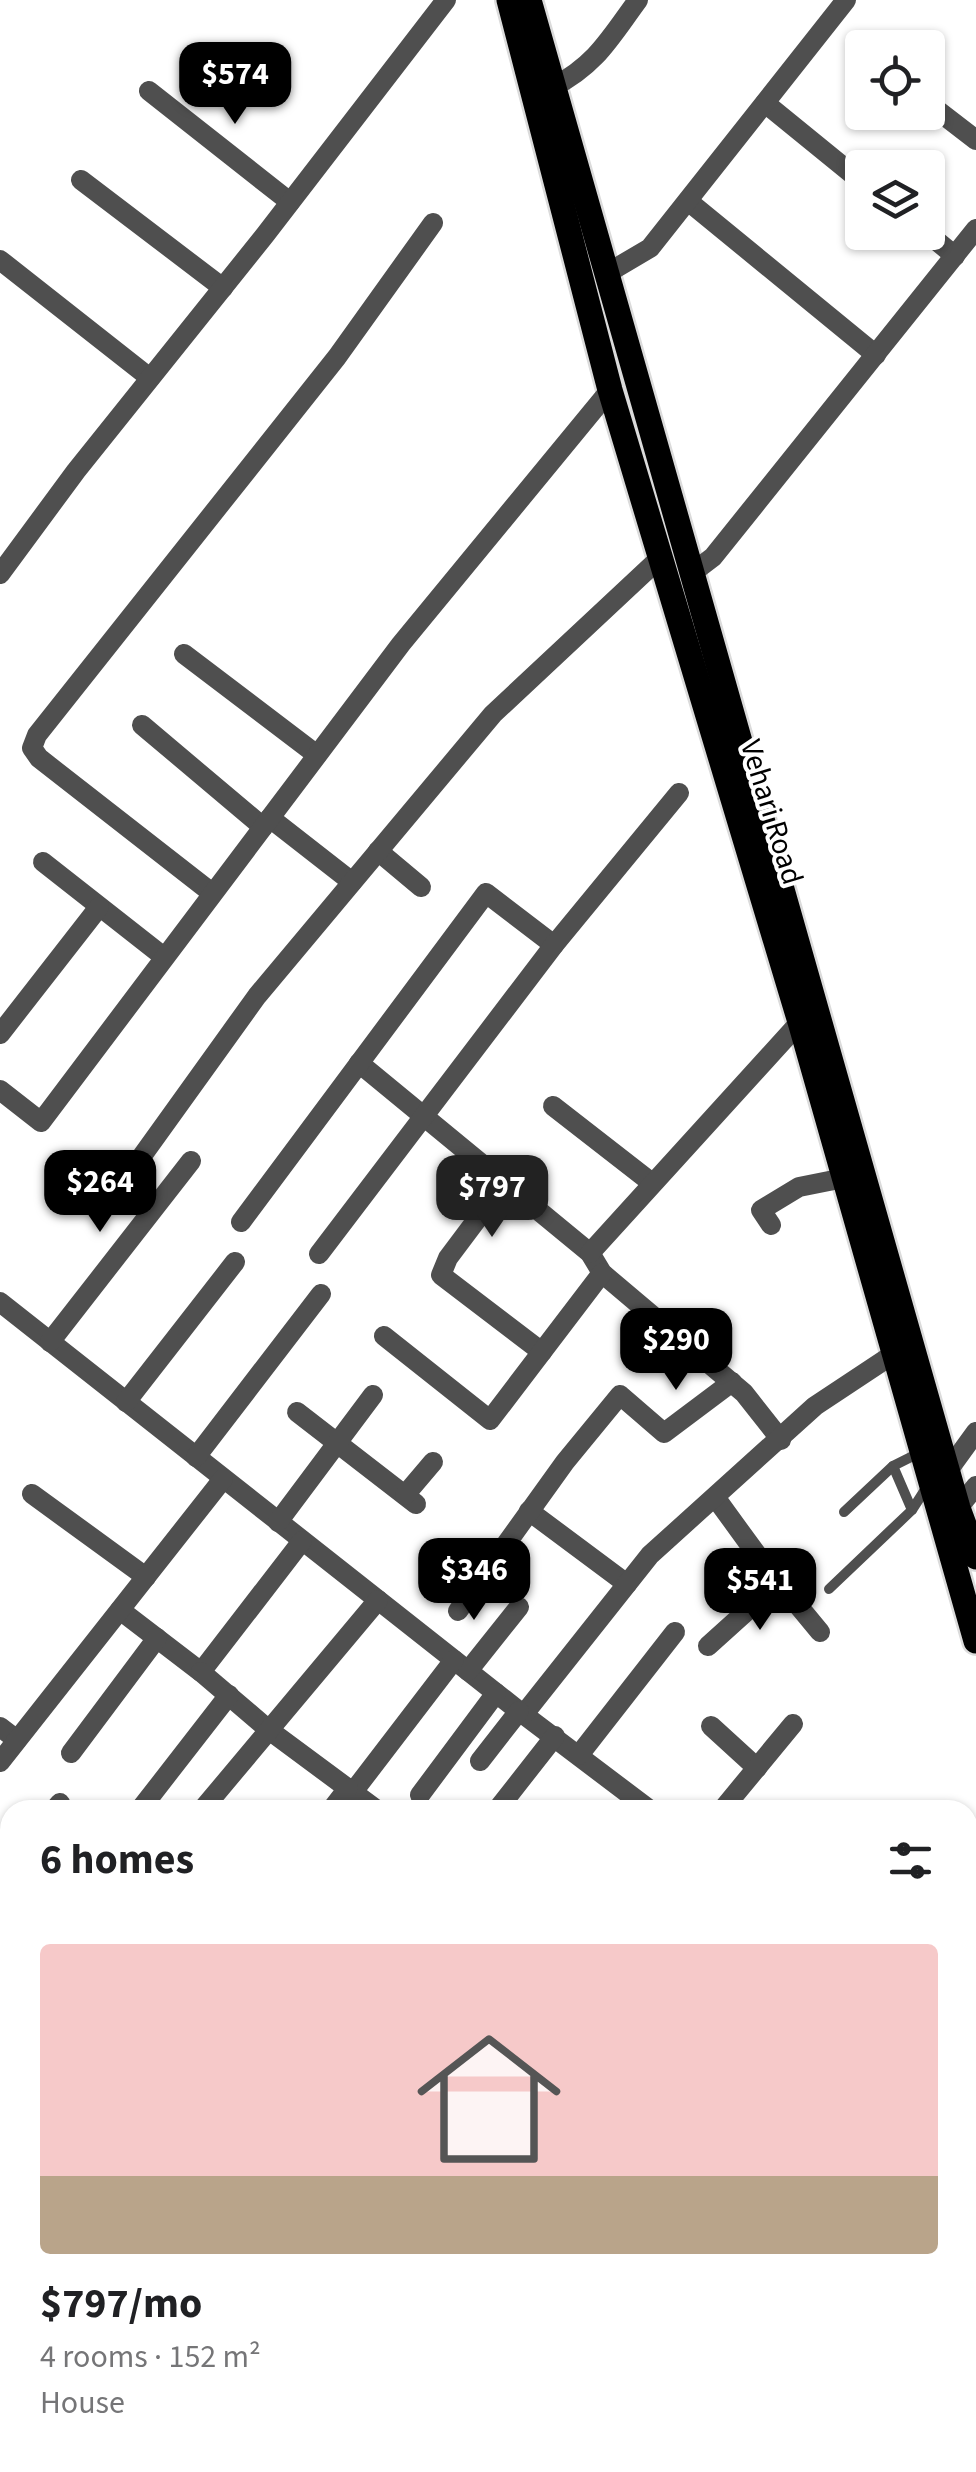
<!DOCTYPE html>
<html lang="en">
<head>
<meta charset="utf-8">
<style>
  :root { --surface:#fff; --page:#f2f2f2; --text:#202124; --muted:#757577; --accent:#000 }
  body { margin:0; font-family:"Source Sans 3",sans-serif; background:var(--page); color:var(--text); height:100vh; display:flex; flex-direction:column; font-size:38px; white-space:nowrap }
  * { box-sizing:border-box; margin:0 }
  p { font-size:32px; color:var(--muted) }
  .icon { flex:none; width:55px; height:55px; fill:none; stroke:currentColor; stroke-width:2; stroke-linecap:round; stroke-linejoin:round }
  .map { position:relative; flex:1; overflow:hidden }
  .side { position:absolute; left:0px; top:1800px; width:978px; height:672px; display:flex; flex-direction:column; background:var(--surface); border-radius:30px 30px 0 0; box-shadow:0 2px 8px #0004 }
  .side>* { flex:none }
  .controls { position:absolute; left:845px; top:30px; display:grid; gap:20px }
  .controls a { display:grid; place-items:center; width:100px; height:100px; border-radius:10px; background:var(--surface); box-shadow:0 2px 8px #0004; font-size:50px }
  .price { position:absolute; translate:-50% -85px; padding:0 22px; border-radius:20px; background:var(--accent); color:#fff; font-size:32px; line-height:65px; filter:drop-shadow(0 2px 5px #0008) }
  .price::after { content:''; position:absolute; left:50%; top:60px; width:30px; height:22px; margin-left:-15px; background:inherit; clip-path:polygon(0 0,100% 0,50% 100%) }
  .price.on { background:#222; color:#fff }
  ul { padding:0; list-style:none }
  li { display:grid; align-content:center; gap:20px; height:530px; padding:0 40px }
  li span { display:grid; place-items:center; height:310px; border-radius:10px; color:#555 }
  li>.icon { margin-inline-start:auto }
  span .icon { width:180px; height:180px; fill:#fffc; stroke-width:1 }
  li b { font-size:42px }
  h2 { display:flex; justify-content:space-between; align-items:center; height:120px; padding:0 40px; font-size:42px }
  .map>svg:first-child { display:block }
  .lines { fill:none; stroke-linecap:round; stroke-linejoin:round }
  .primary-casing { stroke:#dbdbdb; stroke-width:30 }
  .service { stroke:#4f4f4f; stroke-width:10 }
  .minor { stroke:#4f4f4f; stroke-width:20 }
  .primary { stroke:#000; stroke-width:25 }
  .labels { text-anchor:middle; stroke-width:8; stroke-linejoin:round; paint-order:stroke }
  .street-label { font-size:30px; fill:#000; stroke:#fff }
</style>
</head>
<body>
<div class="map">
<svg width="976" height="2472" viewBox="0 0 976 2472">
  <rect width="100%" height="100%" fill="#fff"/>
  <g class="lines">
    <!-- primary casing -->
    <g class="primary-casing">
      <g id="primary">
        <polyline points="509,0 610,390 800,1022 976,1641"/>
        <polyline points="529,0 958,1508 976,1557"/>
      </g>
    </g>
    <!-- service -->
    <g class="service">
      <polyline points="893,1466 912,1510"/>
      <polyline points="844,1512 893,1466 921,1452"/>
      <polyline points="829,1589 912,1510 928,1485"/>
    </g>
    <!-- minor -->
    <g class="minor">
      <path d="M553,87C596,65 610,38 638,0"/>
      <polyline points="149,91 290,202"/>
      <polyline points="765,103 862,182"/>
      <polyline points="928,103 976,140"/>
      <polyline points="81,180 223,288"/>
      <polyline points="688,201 876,355"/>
      <polyline points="926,232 955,256"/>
      <polyline points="0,260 150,378"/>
      <polyline points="606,274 650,248 846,0"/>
      <polyline points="692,573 713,557 976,229"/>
      <polyline points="0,574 76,471 265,235 446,0"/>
      <polyline points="184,654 317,755"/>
      <polyline points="142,725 263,827"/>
      <polyline points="270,818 352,882"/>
      <polyline points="378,851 421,887"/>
      <polyline points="43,862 164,957"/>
      <polyline points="212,893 39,758 32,748 37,735 337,357 433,223"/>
      <polyline points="0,1034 99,907"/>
      <polyline points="359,1063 590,1253 602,1273 744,1393 781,1440"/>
      <polyline points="0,1090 41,1122 401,644 610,390"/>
      <polyline points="553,1106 652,1183"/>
      <polyline points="142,1156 257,996 493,714 662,556"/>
      <polyline points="505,1182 448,1258 441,1275 542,1352"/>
      <polyline points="241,1222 486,893 554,945"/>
      <polyline points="771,1225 761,1210 799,1187 844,1178"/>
      <polyline points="590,1253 800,1022"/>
      <polyline points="319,1254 554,945 679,793"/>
      <polyline points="0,1302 519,1711 650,1810"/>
      <polyline points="384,1336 490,1420 602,1273"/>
      <polyline points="50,1342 191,1161"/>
      <polyline points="126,1402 235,1262"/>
      <polyline points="297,1412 416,1504"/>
      <polyline points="196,1457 321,1294"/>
      <polyline points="944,1476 976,1432"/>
      <polyline points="32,1494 146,1577"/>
      <polyline points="405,1495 433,1462"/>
      <polyline points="715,1497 763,1563 820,1632"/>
      <polyline points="949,1510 958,1508 976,1486"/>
      <polyline points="529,1511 627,1584"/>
      <polyline points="278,1522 373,1395"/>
      <polyline points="120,1610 201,1672 302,1541"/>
      <polyline points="458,1611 565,1462 620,1395 664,1433 732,1382"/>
      <polyline points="708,1646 779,1582"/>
      <polyline points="468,1671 519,1607"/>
      <polyline points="201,1672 269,1730 377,1810"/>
      <polyline points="524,1714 650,1555 815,1406 895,1353"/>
      <polyline points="711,1726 757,1768"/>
      <polyline points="0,1727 17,1740"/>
      <polyline points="71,1753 157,1638"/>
      <polyline points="579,1755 675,1632"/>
      <polyline points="480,1761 519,1711"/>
      <polyline points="0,1762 223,1479"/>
      <polyline points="353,1792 454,1660"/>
      <polyline points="420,1795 496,1693"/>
      <polyline points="142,1807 229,1695"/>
      <polyline points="54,1810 60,1803"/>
      <polyline points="202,1810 378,1600"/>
      <polyline points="331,1810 348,1788"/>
      <polyline points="497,1810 555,1736"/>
      <polyline points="722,1810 793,1724"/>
      <polyline points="0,1864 8,1870 2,1880 10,1886"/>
      <polyline points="968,2067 976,2074"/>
      <polyline points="0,2076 10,2064"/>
      <polyline points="0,2150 10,2159"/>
      <polyline points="0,2198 10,2185"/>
      <polyline points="0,2371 10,2379"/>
      <polyline points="968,2421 976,2428"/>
      <polyline points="0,2425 10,2433"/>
      <polyline points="49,2462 62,2472"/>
      <polyline points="306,2462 318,2472"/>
      <polyline points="443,2462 455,2472"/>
      <polyline points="587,2462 599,2472"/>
      <polyline points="731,2462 744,2472"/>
      <polyline points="861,2462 873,2472"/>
      <polyline points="218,2472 224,2462"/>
      <polyline points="394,2472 400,2462"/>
    </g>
    <!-- primary -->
    <use href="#primary" class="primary"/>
  </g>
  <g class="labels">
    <!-- street labels -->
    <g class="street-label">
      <text transform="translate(772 812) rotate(73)" y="10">Vehari Road</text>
    </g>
  </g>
</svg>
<div class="controls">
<a><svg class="icon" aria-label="locate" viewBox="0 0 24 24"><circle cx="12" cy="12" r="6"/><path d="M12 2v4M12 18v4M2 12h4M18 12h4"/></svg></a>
<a><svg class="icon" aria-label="layers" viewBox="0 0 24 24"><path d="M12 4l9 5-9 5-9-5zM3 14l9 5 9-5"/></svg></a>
</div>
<b class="price" style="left:235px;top:127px">$574</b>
<b class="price" style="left:100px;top:1235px">$264</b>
<b class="price on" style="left:492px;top:1240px">$797</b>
<b class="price" style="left:676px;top:1393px">$290</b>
<b class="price" style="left:474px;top:1623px">$346</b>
<b class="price" style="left:760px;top:1633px">$541</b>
<section class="side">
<h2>6 homes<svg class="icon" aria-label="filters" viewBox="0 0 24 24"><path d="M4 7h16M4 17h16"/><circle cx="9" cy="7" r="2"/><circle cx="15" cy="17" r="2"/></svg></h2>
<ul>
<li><span style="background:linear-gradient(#f6c9c9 75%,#b9a48a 0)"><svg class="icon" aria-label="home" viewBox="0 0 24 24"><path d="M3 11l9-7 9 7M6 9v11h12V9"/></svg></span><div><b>$797/mo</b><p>4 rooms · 152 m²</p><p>House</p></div></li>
</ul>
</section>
</div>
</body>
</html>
